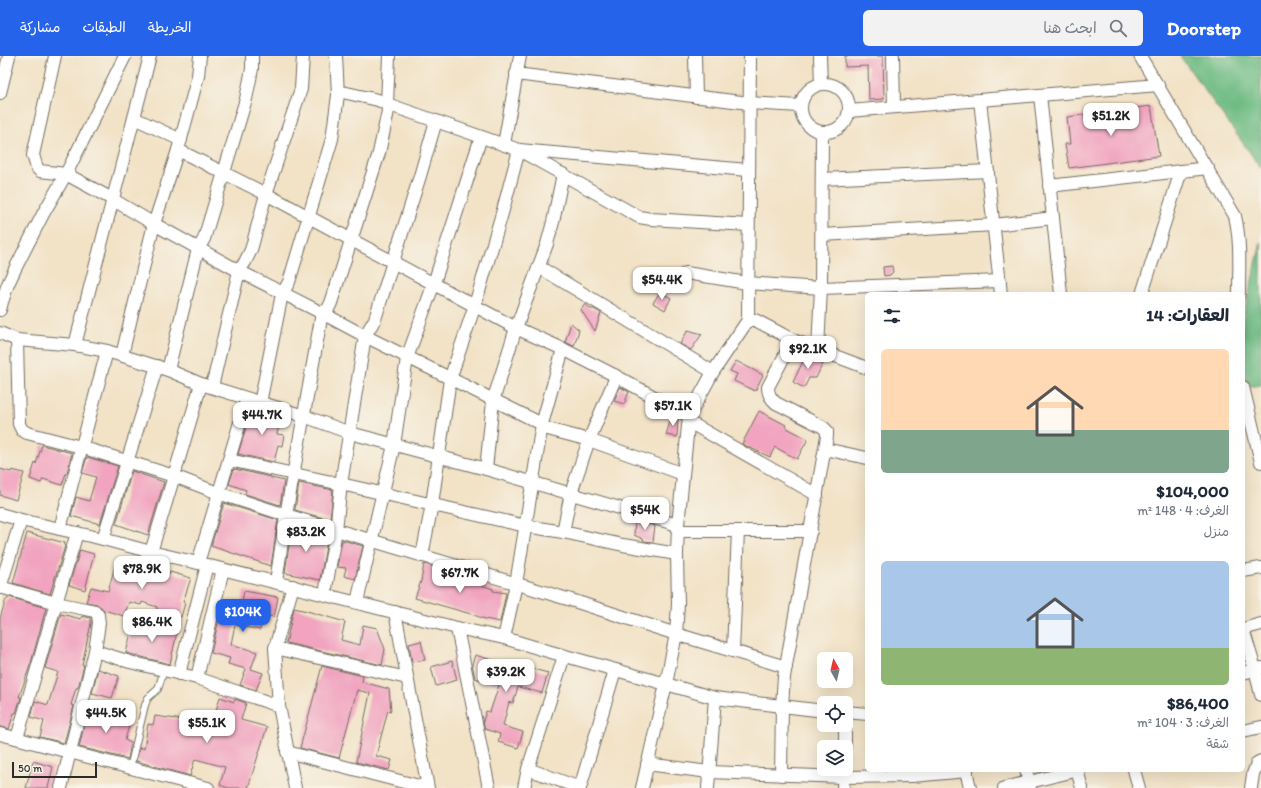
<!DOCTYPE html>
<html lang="ar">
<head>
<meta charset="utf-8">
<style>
  :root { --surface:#fff; --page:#f2f2f3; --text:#1f2937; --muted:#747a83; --accent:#2563eb }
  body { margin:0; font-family:Itim,"Playpen Sans Arabic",sans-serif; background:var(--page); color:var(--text); direction:rtl; height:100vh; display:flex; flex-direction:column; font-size:15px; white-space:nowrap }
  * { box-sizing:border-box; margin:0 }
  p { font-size:13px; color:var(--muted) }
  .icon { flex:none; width:22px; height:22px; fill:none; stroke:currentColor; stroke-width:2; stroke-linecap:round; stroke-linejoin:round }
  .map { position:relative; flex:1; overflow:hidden; direction:ltr }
  .side { position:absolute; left:865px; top:236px; width:380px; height:480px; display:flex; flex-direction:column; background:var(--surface); border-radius:6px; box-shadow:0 4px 16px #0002; direction:rtl }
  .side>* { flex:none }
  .needle { width:26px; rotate:352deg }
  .buttons { position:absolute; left:817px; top:596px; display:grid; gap:8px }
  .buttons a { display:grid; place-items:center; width:36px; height:36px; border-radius:6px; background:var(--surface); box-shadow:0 4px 16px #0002; font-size:20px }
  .scale { position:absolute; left:12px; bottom:10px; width:85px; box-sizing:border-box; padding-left:4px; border:2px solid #2b2b2b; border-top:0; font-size:11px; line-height:14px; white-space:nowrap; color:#2b2b2b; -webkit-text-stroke:3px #f7f3e8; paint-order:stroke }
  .price { position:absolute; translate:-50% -34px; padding:0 9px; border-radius:8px; background:#fff; color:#222; font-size:13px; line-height:26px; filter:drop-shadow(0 1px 2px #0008) }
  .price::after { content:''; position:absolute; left:50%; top:24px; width:12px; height:9px; margin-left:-6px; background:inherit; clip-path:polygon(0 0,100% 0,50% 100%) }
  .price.on { background:var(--accent); color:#fff }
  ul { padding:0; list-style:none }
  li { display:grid; align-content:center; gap:8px; height:212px; padding:0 16px }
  li span { display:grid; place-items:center; height:124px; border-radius:6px; color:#555 }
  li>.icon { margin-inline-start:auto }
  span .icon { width:72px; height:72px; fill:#fffc; stroke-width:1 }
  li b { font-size:17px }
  h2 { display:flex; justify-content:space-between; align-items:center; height:48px; padding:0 16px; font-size:17px }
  header { display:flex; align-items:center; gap:24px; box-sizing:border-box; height:56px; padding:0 20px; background:var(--accent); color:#fff }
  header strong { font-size:19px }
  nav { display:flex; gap:22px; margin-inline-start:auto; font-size:14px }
  .search { width:280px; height:36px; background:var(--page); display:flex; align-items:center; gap:10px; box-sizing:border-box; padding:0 14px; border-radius:6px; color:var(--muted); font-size:15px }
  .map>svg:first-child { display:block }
  .forest { fill:#6fbc84; stroke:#4d7458 }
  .building { fill:#f1a3bf }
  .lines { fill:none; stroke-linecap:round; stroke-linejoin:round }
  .service-casing { stroke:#716b61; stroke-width:8 }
  .minor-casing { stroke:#716b61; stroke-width:14 }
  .service { stroke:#fff; stroke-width:6 }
  .minor { stroke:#fff; stroke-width:12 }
</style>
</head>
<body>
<header>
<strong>Doorstep</strong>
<div class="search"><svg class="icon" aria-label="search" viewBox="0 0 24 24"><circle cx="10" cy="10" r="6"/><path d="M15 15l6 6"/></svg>ابحث هنا</div>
<nav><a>الخريطة</a><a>الطبقات</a><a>مشاركة</a></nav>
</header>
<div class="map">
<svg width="1261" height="732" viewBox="0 0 1261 732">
  <rect width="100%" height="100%" fill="#f7f3e8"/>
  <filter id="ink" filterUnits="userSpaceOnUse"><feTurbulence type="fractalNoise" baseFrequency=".025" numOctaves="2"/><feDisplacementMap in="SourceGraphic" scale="8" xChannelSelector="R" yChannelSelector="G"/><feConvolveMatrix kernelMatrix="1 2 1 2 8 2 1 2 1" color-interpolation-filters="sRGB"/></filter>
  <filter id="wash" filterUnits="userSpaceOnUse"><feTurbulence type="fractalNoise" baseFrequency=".012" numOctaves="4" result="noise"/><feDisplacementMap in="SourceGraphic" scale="16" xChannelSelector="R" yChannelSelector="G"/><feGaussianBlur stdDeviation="0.9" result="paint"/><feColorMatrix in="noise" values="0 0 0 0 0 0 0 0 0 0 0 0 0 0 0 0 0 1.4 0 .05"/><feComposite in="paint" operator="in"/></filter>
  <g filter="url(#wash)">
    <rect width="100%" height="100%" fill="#f2e2c6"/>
    <!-- forest -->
    <g class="forest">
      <polygon points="1180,0 1261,0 1261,112"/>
      <polygon points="1261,187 1261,329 1243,331 1243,261"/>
    </g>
    <g id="blocks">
      <!-- building -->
      <g class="building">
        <polygon points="845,0 883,0 884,43 869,44 868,10 845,11"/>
        <polygon points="1151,50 1159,100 1069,112 1065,88 1070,88 1067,61"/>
        <polygon points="892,210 893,216 890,219 884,220 883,211"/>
        <polygon points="660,236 671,242 665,254 653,247"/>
        <polygon points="585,248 591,253 594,253 601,257 595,275 581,254"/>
        <polygon points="571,267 579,274 574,290 565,286"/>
        <polygon points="688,274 702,278 691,294 680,288"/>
        <polygon points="807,297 824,305 816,322 809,322 804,332 793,326"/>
        <polygon points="736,305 763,319 755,335 734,325 737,318 730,315"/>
        <polygon points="620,331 629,336 624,348 614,345"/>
        <polygon points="252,352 280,360 277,370 279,370 277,378 284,379 282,390 278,389 274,406 238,398"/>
        <polygon points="759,355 786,369 785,371 808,383 797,403 775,391 770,401 742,388"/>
        <polygon points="672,359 678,363 677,381 666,379"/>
        <polygon points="42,389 72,397 67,417 66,417 62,429 43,423 41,427 30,423 35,407 36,408"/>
        <polygon points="87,401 118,410 100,468 71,460 76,441 89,445 96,421 82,417"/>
        <polygon points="0,413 11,416 12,414 24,417 16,444 0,439"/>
        <polygon points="234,413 271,421 271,422 284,425 280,449 245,438 246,434 229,428"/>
        <polygon points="132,415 164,426 148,479 116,468"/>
        <polygon points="299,427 333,434 330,464 295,454"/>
        <polygon points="224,447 278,464 271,510 211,490"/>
        <polygon points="635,465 639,467 641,466 655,470 653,486 644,485 643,483 634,479"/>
        <polygon points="292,469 328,479 320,524 285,517"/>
        <polygon points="27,477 65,487 64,489 65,490 50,538 13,527"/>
        <polygon points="342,484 363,490 355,523 344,520 346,512 337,511"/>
        <polygon points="80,494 94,498 85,534 69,529"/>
        <polygon points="117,503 137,507 137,509 169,519 170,516 191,522 183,546 185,547 181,561 157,554 157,551 142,546 141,549 129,546 124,560 104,554 97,548 86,546 91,531 108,535"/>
        <polygon points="424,508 464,520 464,522 480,525 478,528 493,533 493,535 506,537 500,566 485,563 471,558 415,542 421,525"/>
        <polygon points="244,535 278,541 274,561 263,559 260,574 235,569 231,588 257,596 251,613 263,617 256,634 240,629 246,613 228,608 230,602 211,597 222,550 240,556"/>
        <polygon points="9,541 46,552 31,607 19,641 21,641 16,657 14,657 9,673 0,671 0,562 6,543 8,543"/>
        <polygon points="294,552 307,555 345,566 341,584 360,589 363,569 377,572 385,593 382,609 286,587"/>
        <polygon points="61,558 81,563 82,560 91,562 91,567 82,609 84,609 78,632 76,632 71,649 74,650 64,687 40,681 44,665 31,661 35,645 48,649 58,616 45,612"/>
        <polygon points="134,565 177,576 170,608 126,597"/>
        <polygon points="421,585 425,604 412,606 409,588"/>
        <polygon points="475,599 506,608 507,606 548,617 542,637 518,631 513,647 509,646 503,670 523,676 518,692 498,686 500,678 485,673 483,665 486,655 490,656 499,629 475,622 472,608"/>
        <polygon points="452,605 457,624 436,630 431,611"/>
        <polygon points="322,610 363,620 362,626 389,633 391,655 388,654 376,700 392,704 389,714 356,706 370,637 357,634 339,702 300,692"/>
        <polygon points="98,613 119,620 112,642 92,637"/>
        <polygon points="220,641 234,646 235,643 246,647 241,664 267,671 248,732 228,732 220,729 225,711 195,703 190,720 136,705 140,691 144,693 148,668 153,669 155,660 212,668"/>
        <polygon points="88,653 131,663 125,684 131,687 128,703 79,691"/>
        <polygon points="33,705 53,711 48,732 26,732"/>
      </g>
    </g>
  </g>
  <g filter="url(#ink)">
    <use href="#blocks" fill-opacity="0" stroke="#716b61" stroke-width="1"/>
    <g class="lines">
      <!-- service casing -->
      <g class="service-casing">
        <polyline id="service" points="130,712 145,649 148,642 158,633 164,614"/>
      </g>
      <!-- minor casing -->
      <g class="minor-casing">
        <g id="minor">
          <polyline points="55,0 33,99 37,112 40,115 66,118 112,143 154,168 239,215 322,257 365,280 542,368 544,372 589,384 683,418"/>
          <polyline points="389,0 387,48 519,94 639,161 651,163 748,169"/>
          <polyline points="695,0 696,41"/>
          <polyline points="820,0 821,28"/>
          <polyline points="893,0 894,51"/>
          <path d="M1140,0L1235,160C1241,186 1239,211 1239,238"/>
          <polyline points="516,18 749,47 800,50"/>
          <circle cx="825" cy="52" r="24"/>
          <polyline points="0,37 9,0"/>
          <polyline points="1040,39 1061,238"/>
          <polyline points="980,44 1001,238"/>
          <polyline points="849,55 1158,29"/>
          <polyline points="134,62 181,84"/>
          <polyline points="504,88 520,0"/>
          <polyline points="178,94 266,138 516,272 563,293 614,319 689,360 678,469 677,498 678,548 676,578 666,628 642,732"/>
          <polyline points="822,123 988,115"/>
          <polyline points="1049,130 1208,112"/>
          <polyline points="822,179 994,169 1053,162"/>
          <polyline points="539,211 713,316"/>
          <polyline points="686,217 747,227 821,232 1000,225"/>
          <polyline points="1142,238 1181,115"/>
          <polyline points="0,254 2,246 8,228 16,211 43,158 66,118 125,0"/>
          <polyline points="748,264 750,0"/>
          <polyline points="0,277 17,284 75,289 107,295 168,314 201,328 304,360 350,377 486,413 678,469"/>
          <polyline points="17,284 19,368 22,374 27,377 81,391 174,420 218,437 286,459 571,544 676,578 786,611"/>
          <polyline points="75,289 150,0"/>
          <polyline points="818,293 821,232 822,77"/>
          <polyline points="122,299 154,168 178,94 198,20 200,0"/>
          <polyline points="168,314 198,193 204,183 246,43 252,13 252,0"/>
          <polyline points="212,331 239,215 245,206 251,194 266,138 301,33 303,0"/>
          <polyline points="1243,331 1261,406"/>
          <polyline points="260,347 282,238 289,226 332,83 338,39 336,0"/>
          <polyline points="689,360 713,316 748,264 755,264 793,284 867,312"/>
          <polyline points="689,366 817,439"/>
          <polyline points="825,393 867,402"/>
          <polyline points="229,404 341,428 526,470 563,476 623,489 677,498"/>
          <polyline points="486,413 493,345 516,272 547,188 553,166 563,118"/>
          <polyline points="0,458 21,464 103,483 151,496 198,507 457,572 504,582 551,596 666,628 715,642 824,655"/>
          <polyline points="60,473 107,295"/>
          <polyline points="678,475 811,475"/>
          <polyline points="563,476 571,437 589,384 615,323 614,319"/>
          <polyline points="103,483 157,310"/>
          <polyline points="151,496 174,420 201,328"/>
          <polyline points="422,500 432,448 450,323 475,249 503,154 519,94 748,114"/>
          <polyline points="198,507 247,343"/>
          <polyline points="1243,515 1261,512"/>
          <polyline points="276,526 286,459 322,257 328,253 331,247 379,97 388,55 387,48 378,44 338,35"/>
          <polyline points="293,530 275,592 279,650 295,732"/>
          <polyline points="0,531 56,547 95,555 98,559 99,567 95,595 61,732"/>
          <polyline points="0,532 21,464"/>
          <polyline points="325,538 336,474 341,428 365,280 375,263 420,120 436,65"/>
          <polyline points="357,546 394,389 407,302 434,227 481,81"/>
          <polyline points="395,556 428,732"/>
          <polyline points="1261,568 1243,573 1255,613 1261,639"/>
          <polyline points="457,572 489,732"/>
          <polyline points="504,582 516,528 542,368 563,293"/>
          <polyline points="275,592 407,622"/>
          <polyline points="95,595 130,606 197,622 279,650"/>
          <polyline points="733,595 738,475"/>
          <polyline points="1243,617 1261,612"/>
          <polyline points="179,618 207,509"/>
          <polyline points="197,622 223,513"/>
          <polyline points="846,656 867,658"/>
          <polyline points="1243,675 1261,671"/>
          <polyline points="0,678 208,732"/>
          <polyline points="17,682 56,547 77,477"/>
          <polyline points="845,691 845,669"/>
          <polyline points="287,696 427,732"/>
          <polyline points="647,708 709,716 844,721 912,720 967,715"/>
          <polyline points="528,713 580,732"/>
          <polyline points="966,714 970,732"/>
          <polyline points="1026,714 1030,732"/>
          <polyline points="1077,714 1082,732"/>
          <polyline points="1134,714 1139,732"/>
          <path d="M781,719L782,650L784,621L827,380V375L823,371L776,347C770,342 768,338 768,331L793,284"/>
          <polyline points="524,732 528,713 564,600"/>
          <polyline points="580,732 615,614"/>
          <polyline points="708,732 715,642"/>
          <polyline points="843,732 844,713"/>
          <polyline points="1004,732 1079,714"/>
          <polyline points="1251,732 1253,718 1257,707 1261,705"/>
        </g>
      </g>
      <!-- service -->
      <use href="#service" class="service"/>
      <!-- minor -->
      <use href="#minor" class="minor"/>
    </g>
  </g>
</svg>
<div class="buttons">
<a><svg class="needle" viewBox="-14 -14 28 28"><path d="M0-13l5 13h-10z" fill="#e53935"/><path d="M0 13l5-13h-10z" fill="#747a83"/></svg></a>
<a><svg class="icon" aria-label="locate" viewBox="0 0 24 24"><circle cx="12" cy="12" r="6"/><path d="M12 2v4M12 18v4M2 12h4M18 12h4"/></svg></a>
<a><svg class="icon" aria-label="layers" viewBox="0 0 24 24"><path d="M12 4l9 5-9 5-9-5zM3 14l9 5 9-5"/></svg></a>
</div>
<div class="scale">50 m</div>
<b class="price" style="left:1111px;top:81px">$51.2K</b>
<b class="price" style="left:662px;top:245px">$54.4K</b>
<b class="price" style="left:808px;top:314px">$92.1K</b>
<b class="price" style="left:673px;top:371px">$57.1K</b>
<b class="price" style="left:262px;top:380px">$44.7K</b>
<b class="price" style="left:645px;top:475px">$54K</b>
<b class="price" style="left:306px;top:497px">$83.2K</b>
<b class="price" style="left:142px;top:534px">$78.9K</b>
<b class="price" style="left:460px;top:538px">$67.7K</b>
<b class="price on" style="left:243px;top:577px">$104K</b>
<b class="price" style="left:152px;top:587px">$86.4K</b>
<b class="price" style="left:506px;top:637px">$39.2K</b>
<b class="price" style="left:106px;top:678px">$44.5K</b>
<b class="price" style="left:207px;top:688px">$55.1K</b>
<section class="side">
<h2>العقارات: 14<svg class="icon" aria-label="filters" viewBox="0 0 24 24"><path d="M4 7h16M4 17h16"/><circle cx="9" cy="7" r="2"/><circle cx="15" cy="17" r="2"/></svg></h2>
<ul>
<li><span style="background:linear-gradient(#ffd9b3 65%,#7fa58c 0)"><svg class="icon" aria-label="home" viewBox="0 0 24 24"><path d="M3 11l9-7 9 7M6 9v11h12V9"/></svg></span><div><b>$104,000</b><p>الغرف: 4 · 148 m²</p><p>منزل</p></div></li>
<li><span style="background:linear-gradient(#a9c7e8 70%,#8fb573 0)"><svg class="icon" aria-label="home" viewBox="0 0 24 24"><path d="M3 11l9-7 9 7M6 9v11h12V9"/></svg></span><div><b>$86,400</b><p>الغرف: 3 · 104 m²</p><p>شقة</p></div></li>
</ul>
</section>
</div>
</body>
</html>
